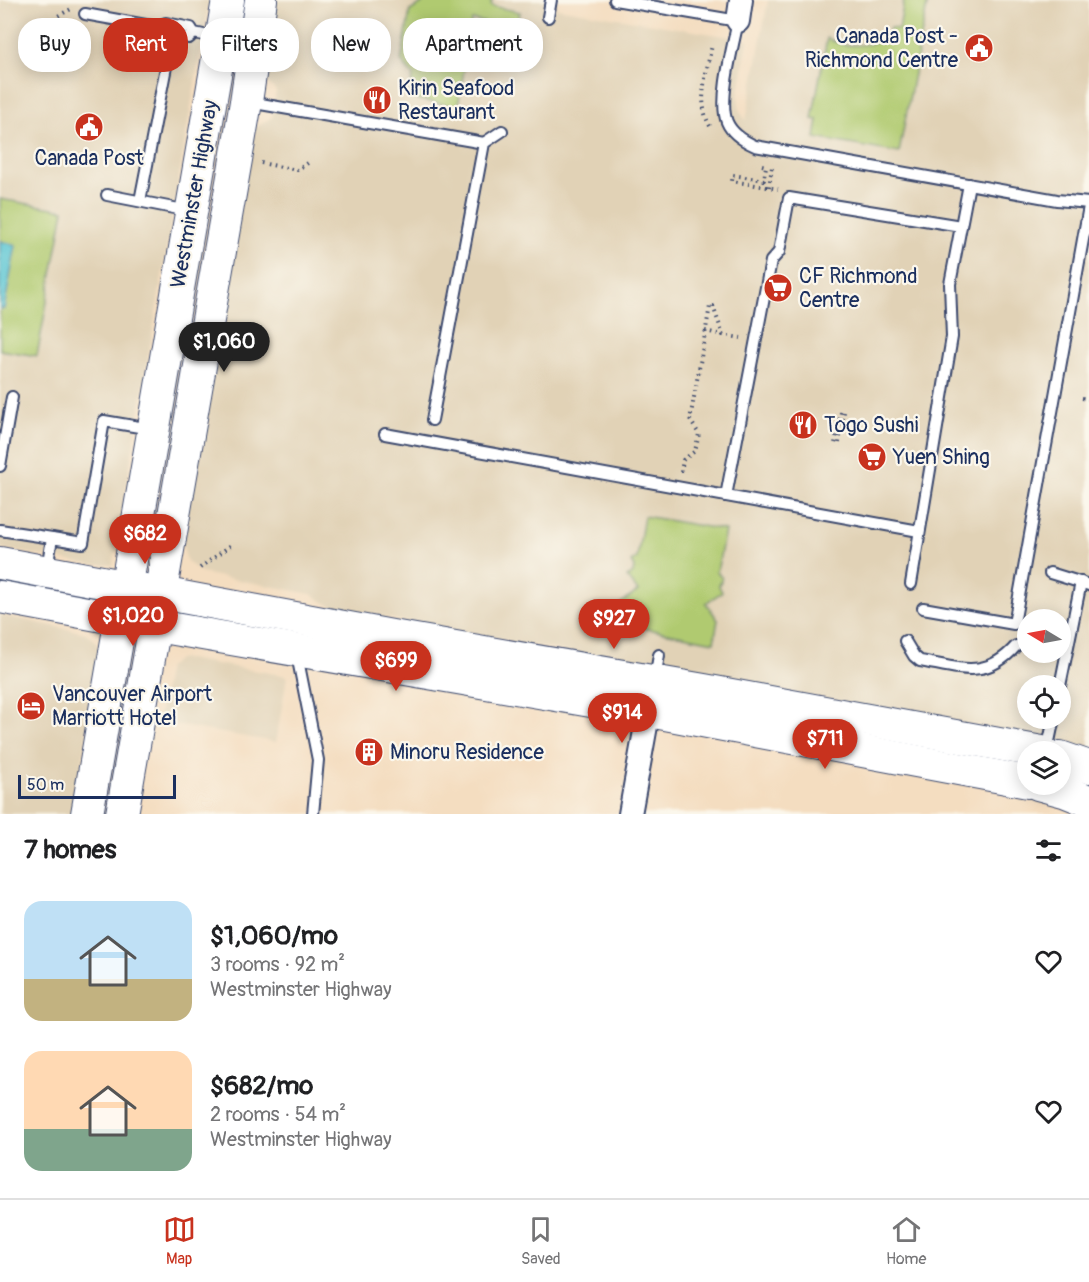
<!DOCTYPE html>
<html lang="en">
<head>
<meta charset="utf-8">
<style>
  :root { --surface:#fff; --page:#f2f2f2; --text:#202124; --muted:#757577; --line:#e0e0e0; --accent:#c8321e }
  body { margin:0; font-family:Pangolin,sans-serif; background:var(--page); color:var(--text); height:100vh; display:flex; flex-direction:column; font-size:22px; white-space:nowrap }
  * { box-sizing:border-box; margin:0 }
  p { font-size:20px; color:var(--muted) }
  .icon { flex:none; width:33px; height:33px; fill:none; stroke:currentColor; stroke-width:2; stroke-linecap:round; stroke-linejoin:round }
  .map { position:relative; height:814px; overflow:hidden }
  .sheet { display:flex; flex-direction:column; background:var(--surface); flex:1 }
  .sheet>* { flex:none }
  .top-card { position:absolute; left:18px; top:18px; width:600px; height:54px; display:flex; gap:12px }
  .needle { width:39px; rotate:280deg }
  .buttons { position:absolute; left:1017px; top:609px; display:grid; gap:12px }
  .buttons a { display:grid; place-items:center; width:54px; height:54px; border-radius:50%; background:var(--surface); box-shadow:0 3px 15px #0003; font-size:30px }
  .scale { position:absolute; left:18px; bottom:15px; width:158px; box-sizing:border-box; padding-left:6px; border:3px solid #1b2f5e; border-top:0; font-size:16px; line-height:21px; white-space:nowrap; color:#1b2f5e; -webkit-text-stroke:4px #fbf7ec; paint-order:stroke }
  .price { position:absolute; translate:-50% -51px; padding:0 14px; border-radius:21px; background:var(--accent); color:#fff; font-size:20px; line-height:39px; filter:drop-shadow(0 2px 3px #0008) }
  .price::after { content:''; position:absolute; left:50%; top:36px; width:18px; height:14px; margin-left:-9px; background:inherit; clip-path:polygon(0 0,100% 0,50% 100%) }
  .price.selected { background:#222; color:#fff }
  ul { padding:0; list-style:none }
  li { display:flex; align-items:center; gap:18px; height:150px; padding:0 24px }
  li span { display:grid; place-items:center; flex:none; width:168px; height:120px; border-radius:18px; color:#555 }
  li>.icon { margin-inline-start:auto }
  span .icon { width:72px; height:72px; fill:#fffc; stroke-width:1 }
  li b { font-size:26px }
  h2 { display:flex; justify-content:space-between; align-items:center; height:72px; padding:0 24px; font-size:26px }
  .pill { padding:0 21px; border-radius:24px; background:var(--surface); box-shadow:0 3px 15px #0003; font-size:21px; line-height:54px }
  .pill.selected { background:var(--accent); color:#fff }
  .menu { display:flex; justify-content:space-around; align-items:center; height:84px; border-top:2px solid var(--line); background:var(--surface); font-size:16px; color:var(--muted) }
  .menu a { display:grid; justify-items:center; gap:3px }
  .menu .selected { color:var(--accent) }
  .map>svg:first-child { display:block }
  .built { fill:#e1d2b6; fill-rule:evenodd }
  .green { fill:#b0ca70; stroke:#667c67; stroke-width:1.5 }
  .water { fill:#5ac6d3; stroke:#3a7a98; stroke-width:1.5 }
  .lines { fill:none; stroke-linecap:round; stroke-linejoin:round }
  .lane-casing { stroke:#3c496d; stroke-width:14 }
  .street-casing { stroke:#3c496d; stroke-width:26 }
  .secondary-casing { stroke:#3c496d; stroke-width:34 }
  .path { stroke:#3c496d; stroke-width:4; stroke-dasharray:1.5 4.5; stroke-linecap:butt }
  .lane { stroke:#fff; stroke-width:10 }
  .street { stroke:#fff; stroke-width:22 }
  .secondary { stroke:#fff; stroke-width:32 }
  .labels { text-anchor:middle; stroke-width:4.5; stroke-linejoin:round; paint-order:stroke }
  .poi-label { font-size:21px; fill:#1b2f5e; stroke:#fbf7ec; text-anchor:start }
  .street-label { font-size:21px; fill:#1b2f5e; stroke:#fbf7ec }
</style>
</head>
<body>
<div class="map">
<svg width="1089" height="814" viewBox="0 0 1089 814">
  <rect width="100%" height="100%" fill="#fbf7ec"/>
  <filter id="ink" filterUnits="userSpaceOnUse"><feTurbulence type="fractalNoise" baseFrequency=".0167" numOctaves="2"/><feDisplacementMap in="SourceGraphic" scale="12" xChannelSelector="R" yChannelSelector="G"/><feConvolveMatrix kernelMatrix="1 2 1 2 8 2 1 2 1" color-interpolation-filters="sRGB"/></filter>
  <filter id="wash" filterUnits="userSpaceOnUse"><feTurbulence type="fractalNoise" baseFrequency=".008" numOctaves="4" result="noise"/><feDisplacementMap in="SourceGraphic" scale="24" xChannelSelector="R" yChannelSelector="G"/><feGaussianBlur stdDeviation="1.35" result="paint"/><feColorMatrix in="noise" values="0 0 0 0 0 0 0 0 0 0 0 0 0 0 0 0 0 1.4 0 .05"/><feComposite in="paint" operator="in"/></filter>
  <g filter="url(#wash)">
    <rect width="100%" height="100%" fill="#f4ddc0"/>
    <!-- built -->
    <g class="built">
      <polygon points="0,0 209,0 113,565 93,565 0,548"/>
      <path d="M275,0H558L557,8L748,40L738,96L740,112L746,120L768,0H1089V751L1063,743L1012,732L697,676L690,670L627,660H612L334,608L311,594L201,573L187,561L181,540L255,128L272,117L276,91L267,82L263,71ZM1028,620H1060V652H1028ZM1028,686H1060V718H1028Z"/>
      <polygon points="0,615 86,633 95,641 100,650 74,814 0,814"/>
      <polygon points="187,659 287,676 276,742 158,722 168,667 177,660"/>
    </g>
    <!-- green -->
    <g class="green">
      <polygon points="423,0 492,0 491,6 520,12 517,29 472,20 458,107 409,98 413,76 401,61 410,11 423,3"/>
      <path d="M904,0H928L899,153L815,138L818,120L812,119L827,38C846,49 862,45 882,42L883,34H889L890,28L899,29Z"/>
      <polygon points="0,199 64,210 37,356 0,350"/>
      <polygon points="644,516 725,530 717,572 722,578 719,586 722,592 706,603 718,620 714,642 617,623 620,604 638,591 627,577 633,573 634,567 631,562 637,558"/>
    </g>
    <!-- water -->
    <polygon class="water" points="0,241 16,245 4,309 0,309"/>
  </g>
  <g filter="url(#ink)">
    <g class="lines">
      <!-- lane casing -->
      <g class="lane-casing">
        <g id="lane">
          <path d="M615,0L738,21C733,46 718,101 727,122C732,134 744,141 755,146L1057,200L1089,203"/>
          <polyline points="85,14 157,27"/>
          <polyline points="548,17 551,0"/>
          <path d="M194,33L189,38C177,36 166,36 157,27L166,23L191,28L194,33L218,38"/>
          <polyline points="249,102 484,143"/>
          <polyline points="107,195 189,211"/>
          <polyline points="140,201 172,36"/>
          <polyline points="432,420 484,143 502,131"/>
          <polyline points="385,434 919,531"/>
          <polyline points="0,466 12,397"/>
          <polyline points="726,496 771,261 779,252 789,198 961,226"/>
          <polyline points="0,530 52,538"/>
          <polyline points="47,569 52,538 83,543 104,421 151,429"/>
          <polyline points="1050,573 1089,585"/>
          <polyline points="911,584 952,337 950,284 969,184"/>
          <polyline points="923,608 1014,624 1089,206"/>
          <path d="M905,641L914,656L920,661C960,668 986,680 1016,646"/>
          <polyline points="297,655 318,760 313,814"/>
          <polyline points="655,679 659,655"/>
          <polyline points="1060,686 1081,582"/>
          <polyline points="1047,751 1054,718"/>
        </g>
      </g>
      <!-- street casing -->
      <g class="street-casing">
        <g id="street">
          <polyline points="738,21 741,0"/>
          <polyline points="630,814 651,698"/>
        </g>
      </g>
      <!-- secondary casing -->
      <g class="secondary-casing">
        <g id="secondary">
          <polyline points="0,563 392,636 704,690 1042,752"/>
          <polyline points="0,597 168,628 649,711 1028,782"/>
          <polyline points="1060,757 1089,767"/>
          <polyline points="1038,784 1064,791 1089,801"/>
          <polyline points="87,814 228,0"/>
          <polyline points="122,814 246,102 261,0"/>
        </g>
      </g>
      <!-- path -->
      <g class="path">
        <polyline points="50,63 58,16 71,9"/>
        <path d="M710,126C696,102 707,71 712,45"/>
        <polyline points="261,163 297,170 311,161"/>
        <polyline points="762,165 766,166 764,180 733,175 732,181 778,189"/>
        <polyline points="769,187 772,167 770,166"/>
        <polyline points="705,331 723,335"/>
        <polyline points="1082,398 1089,399"/>
        <polyline points="835,443 841,412"/>
        <polyline points="839,443 844,412"/>
        <polyline points="681,472 683,460 695,451 699,434 690,420 710,306 713,306 723,335 741,338"/>
        <polyline points="200,568 231,545"/>
      </g>
      <!-- lane -->
      <use href="#lane" class="lane"/>
      <!-- street -->
      <use href="#street" class="street"/>
      <!-- secondary -->
      <use href="#secondary" class="secondary"/>
    </g>
  </g>
  <!-- icons -->
  <defs>
    <g id="civic-disc" transform="scale(1.5)"><circle r="9.5" fill="#c8321e" stroke="#fbf7ec"/><path d="M-.6-6.5H3V-4.5H.6V-3L4-1V1h2V6H-6V1h2V-1L-.6-3ZM-1.2 2.5V6h2.4V2.5Z" fill="#fff"/></g>
    <g id="restaurant-disc" transform="scale(1.5)"><circle r="9.5" fill="#c8321e" stroke="#fbf7ec"/><path d="M-5-6h1v4h1v-4h1v4h1v-4h1v5L-1.5 .5V6h-2V.5L-5-1ZM5-6V6H3V1.5H1.5Q1.5-4 5-6Z" fill="#fff"/></g>
    <g id="supermarket-disc" transform="scale(1.5)"><circle r="9.5" fill="#c8321e" stroke="#fbf7ec"/><path d="M-6-5.5h2.5l.6 2H6L4.5 2H-2.5L-4.4-4H-6ZM-1.5 3.2a1.3 1.3 0 1 0 .1 0ZM3 3.2a1.3 1.3 0 1 0 .1 0Z" fill="#fff"/></g>
    <g id="hotel-disc" transform="scale(1.5)"><circle r="9.5" fill="#c8321e" stroke="#fbf7ec"/><path d="M-6-4.5h1.5V1H6V5H4.5V3h-9V5H-6ZM-4 0a1.8 1.8 0 1 1 3.6 0ZM.5 0V-2.5h3Q6-2.5 6 0Z" fill="#fff"/></g>
    <g id="building-disc" transform="scale(1.5)"><circle r="9.5" fill="#c8321e" stroke="#fbf7ec"/><path d="M-4-6H4V6H1V3H-1V6H-4ZM-2.5-4.3h1.7v1.8h-1.7ZM.8-4.3h1.7v1.8H.8ZM-2.5-1h1.7V.8h-1.7ZM.8-1h1.7V.8H.8Z" fill="#fff"/></g>
  </defs>
  <g fill-rule="evenodd">
    <use href="#civic-disc" x="979" y="48"/>
    <use href="#restaurant-disc" x="377" y="100"/>
    <use href="#civic-disc" x="89" y="127"/>
    <use href="#supermarket-disc" x="778" y="288"/>
    <use href="#restaurant-disc" x="803" y="425"/>
    <use href="#supermarket-disc" x="872" y="457"/>
    <use href="#hotel-disc" x="31" y="706"/>
    <use href="#building-disc" x="369" y="752"/>
  </g>
  <g class="labels">
    <!-- poi labels -->
    <g class="poi-label">
      <text x="958" y="43" text-anchor="end">Canada Post -<tspan x="958" dy="24">Richmond Centre</tspan></text>
      <text x="398" y="95">Kirin Seafood<tspan x="398" dy="24">Restaurant</tspan></text>
      <text x="89" y="165" text-anchor="middle">Canada Post</text>
      <text x="799" y="283">CF Richmond<tspan x="799" dy="24">Centre</tspan></text>
      <text x="824" y="432">Togo Sushi</text>
      <text x="893" y="464">Yuen Shing</text>
      <text x="52" y="701">Vancouver Airport<tspan x="52" dy="24">Marriott Hotel</tspan></text>
      <text x="390" y="759">Minoru Residence</text>
    </g>
    <!-- street labels -->
    <g class="street-label">
      <text transform="translate(194 194) rotate(-80)" y="7">Westminster Highway</text>
    </g>
  </g>
</svg>
<div class="buttons">
<a><svg class="needle" viewBox="-14 -14 28 28"><path d="M0-13l5 13h-10z" fill="#e53935"/><path d="M0 13l5-13h-10z" fill="#757577"/></svg></a>
<a><svg class="icon" aria-label="locate" viewBox="0 0 24 24"><circle cx="12" cy="12" r="6"/><path d="M12 2v4M12 18v4M2 12h4M18 12h4"/></svg></a>
<a><svg class="icon" aria-label="layers" viewBox="0 0 24 24"><path d="M12 4l9 5-9 5-9-5zM3 14l9 5 9-5"/></svg></a>
</div>
<div class="scale">50 m</div>
<b class="price selected" style="left:224px;top:373px">$1,060</b>
<b class="price" style="left:145px;top:565px">$682</b>
<b class="price" style="left:133px;top:647px">$1,020</b>
<b class="price" style="left:614px;top:650px">$927</b>
<b class="price" style="left:396px;top:692px">$699</b>
<b class="price" style="left:622px;top:744px">$914</b>
<b class="price" style="left:825px;top:770px">$711</b>
<div class="top-card">
<a class="pill">Buy</a>
<a class="pill selected">Rent</a>
<a class="pill">Filters</a>
<a class="pill">New</a>
<a class="pill">Apartment</a>
</div>
</div>
<section class="sheet">
<h2>7 homes<svg class="icon" aria-label="filters" viewBox="0 0 24 24"><path d="M4 7h16M4 17h16"/><circle cx="9" cy="7" r="2"/><circle cx="15" cy="17" r="2"/></svg></h2>
<ul>
<li><span style="background:linear-gradient(#bfe0f5 65%,#c2b280 0)"><svg class="icon" aria-label="home" viewBox="0 0 24 24"><path d="M3 11l9-7 9 7M6 9v11h12V9"/></svg></span><div><b>$1,060/mo</b><p>3 rooms · 92 m²</p><p>Westminster Highway</p></div><svg class="icon" aria-label="heart" viewBox="0 0 24 24"><path d="M12 20l-8-8c-3-5 5-10 8-4 3-6 11-1 8 4z"/></svg></li>
<li><span style="background:linear-gradient(#ffd9b3 65%,#7fa58c 0)"><svg class="icon" aria-label="home" viewBox="0 0 24 24"><path d="M3 11l9-7 9 7M6 9v11h12V9"/></svg></span><div><b>$682/mo</b><p>2 rooms · 54 m²</p><p>Westminster Highway</p></div><svg class="icon" aria-label="heart" viewBox="0 0 24 24"><path d="M12 20l-8-8c-3-5 5-10 8-4 3-6 11-1 8 4z"/></svg></li>
</ul>
</section>
<nav class="menu">
<a class="selected"><svg class="icon" aria-label="map" viewBox="0 0 24 24"><path d="M3 6l6-2 6 2 6-2v14l-6 2-6-2-6 2zM9 4v14M15 6v14"/></svg>Map</a>
<a><svg class="icon" aria-label="saved" viewBox="0 0 24 24"><path d="M7 4h10v16l-5-4-5 4z"/></svg>Saved</a>
<a><svg class="icon" aria-label="home" viewBox="0 0 24 24"><path d="M3 11l9-7 9 7M6 9v11h12V9"/></svg>Home</a>
</nav>
</body>
</html>
